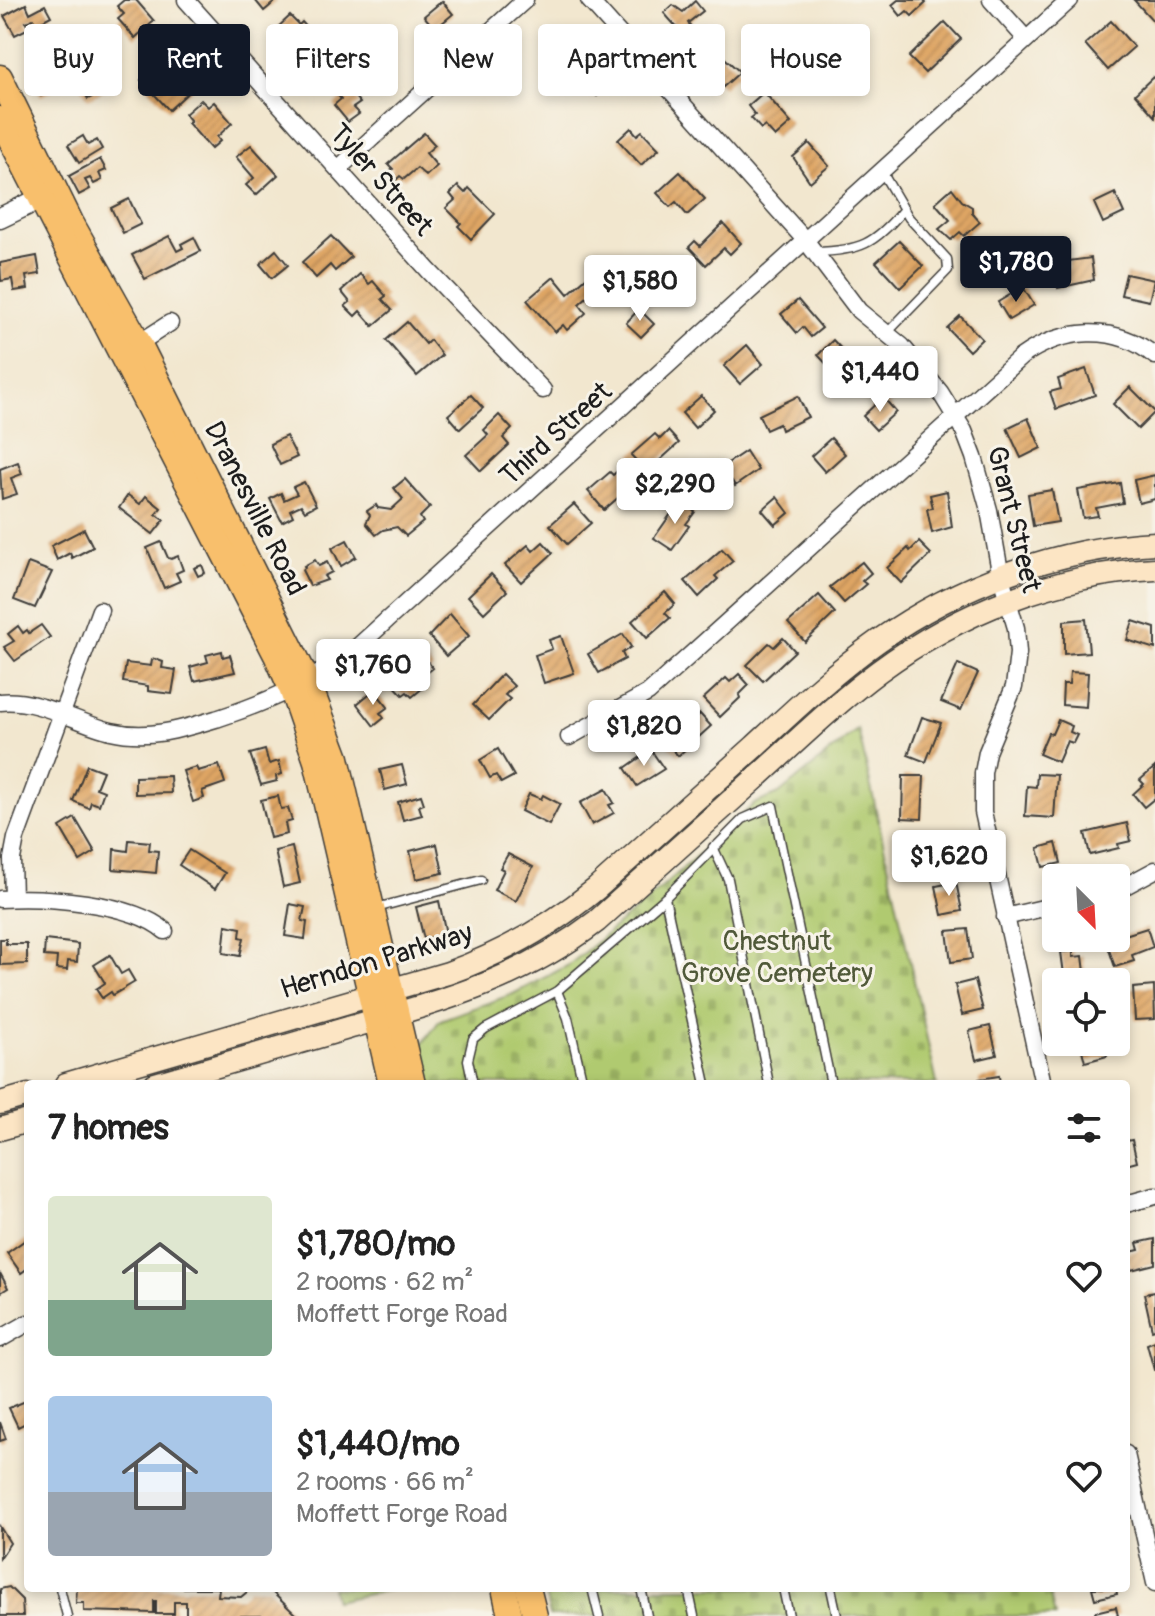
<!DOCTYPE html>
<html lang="en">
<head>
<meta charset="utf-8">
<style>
  :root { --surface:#fff; --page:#f6f6f6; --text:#222; --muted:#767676; --accent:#111827 }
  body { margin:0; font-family:Pangolin,sans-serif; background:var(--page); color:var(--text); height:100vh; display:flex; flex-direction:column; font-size:30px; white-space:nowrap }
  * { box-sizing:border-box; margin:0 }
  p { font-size:26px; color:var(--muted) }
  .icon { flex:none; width:44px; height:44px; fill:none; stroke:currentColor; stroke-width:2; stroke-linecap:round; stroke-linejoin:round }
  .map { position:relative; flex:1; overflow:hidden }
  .side { position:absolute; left:24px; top:1080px; width:1106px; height:512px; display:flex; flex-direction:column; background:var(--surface); border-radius:8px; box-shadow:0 4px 12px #0003 }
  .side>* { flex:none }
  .top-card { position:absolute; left:24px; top:24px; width:1108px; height:72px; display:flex; gap:16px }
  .needle { width:52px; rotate:156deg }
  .buttons { position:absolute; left:1042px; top:864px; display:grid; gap:16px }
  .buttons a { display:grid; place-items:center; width:88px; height:88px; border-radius:8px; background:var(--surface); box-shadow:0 4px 12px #0003; font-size:40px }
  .price { position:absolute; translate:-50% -68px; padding:0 18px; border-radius:8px; background:#fff; color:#222; font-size:26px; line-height:52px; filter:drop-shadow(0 2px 4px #0008) }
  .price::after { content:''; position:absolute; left:50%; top:48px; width:24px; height:18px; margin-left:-12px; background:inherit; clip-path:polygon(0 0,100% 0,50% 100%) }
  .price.on { background:var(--accent); color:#fff }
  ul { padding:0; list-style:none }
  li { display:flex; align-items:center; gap:24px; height:200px; padding:0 24px }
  li span { display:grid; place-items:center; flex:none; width:224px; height:160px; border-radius:8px; color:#555 }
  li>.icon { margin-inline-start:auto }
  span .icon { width:96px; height:96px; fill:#fffc; stroke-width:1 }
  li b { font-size:34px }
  h2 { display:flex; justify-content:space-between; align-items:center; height:96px; padding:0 24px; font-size:34px }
  .chip { padding:0 28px; border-radius:8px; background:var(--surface); box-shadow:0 4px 12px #0003; font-size:28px; line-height:72px }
  .chip.on { background:var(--accent); color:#fff }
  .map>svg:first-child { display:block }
  .cemetery { fill:url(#cemetery-stones); stroke:#667346; stroke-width:2 }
  .park { fill:url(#park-dots); stroke:#667346; stroke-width:2 }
  .building { fill:url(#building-hatch) }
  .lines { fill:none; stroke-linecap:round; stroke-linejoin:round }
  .service-casing { stroke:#3c3a37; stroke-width:11 }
  .minor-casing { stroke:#3c3a37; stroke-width:19 }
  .tertiary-casing { stroke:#3c3a37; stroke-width:23 }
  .secondary-casing { stroke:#3c3a37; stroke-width:25 }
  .primary-casing { stroke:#3c3a37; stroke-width:27 }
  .service { stroke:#fff; stroke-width:8 }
  .minor { stroke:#fff; stroke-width:16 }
  .tertiary { stroke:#fff; stroke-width:20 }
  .secondary { stroke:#fce5c4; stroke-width:22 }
  .primary { stroke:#f8bf6c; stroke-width:24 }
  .labels { text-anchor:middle; stroke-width:6; stroke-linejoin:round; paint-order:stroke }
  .street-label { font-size:28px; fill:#1c1c1c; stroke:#f7f3e8 }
  .park-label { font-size:28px; fill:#505939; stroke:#f7f3e8 }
</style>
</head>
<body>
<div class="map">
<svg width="1155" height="1616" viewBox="0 0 1155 1616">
  <defs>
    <pattern id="cemetery-stones" width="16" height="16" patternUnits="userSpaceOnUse" patternTransform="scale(2)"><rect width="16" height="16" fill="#b0ca6f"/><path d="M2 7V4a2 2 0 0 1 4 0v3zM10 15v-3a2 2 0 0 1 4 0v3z" fill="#97ad60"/></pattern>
    <pattern id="park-dots" width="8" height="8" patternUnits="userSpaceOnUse" patternTransform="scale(2)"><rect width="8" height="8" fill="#b0ca6f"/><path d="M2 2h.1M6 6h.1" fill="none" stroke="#97ad60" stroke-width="1.8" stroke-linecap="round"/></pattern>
    <pattern id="building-hatch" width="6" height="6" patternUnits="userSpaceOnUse" patternTransform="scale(2)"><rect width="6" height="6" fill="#dea564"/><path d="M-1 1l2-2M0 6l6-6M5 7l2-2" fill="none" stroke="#be8d56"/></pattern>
  </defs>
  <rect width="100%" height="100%" fill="#f7f3e8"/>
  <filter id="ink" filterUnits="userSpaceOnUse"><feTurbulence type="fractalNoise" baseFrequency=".0125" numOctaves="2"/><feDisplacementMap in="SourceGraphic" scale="16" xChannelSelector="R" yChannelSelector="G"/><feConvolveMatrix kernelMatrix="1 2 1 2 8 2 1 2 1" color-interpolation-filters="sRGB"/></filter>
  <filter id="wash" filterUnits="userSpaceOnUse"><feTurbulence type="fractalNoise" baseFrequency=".006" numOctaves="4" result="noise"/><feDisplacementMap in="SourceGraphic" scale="32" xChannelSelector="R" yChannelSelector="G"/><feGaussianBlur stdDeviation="1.8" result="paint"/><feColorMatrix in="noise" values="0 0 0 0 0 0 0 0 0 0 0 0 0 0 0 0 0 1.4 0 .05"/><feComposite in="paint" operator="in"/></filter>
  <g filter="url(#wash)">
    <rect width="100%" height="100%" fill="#f2e7cf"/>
    <!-- cemetery -->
    <g class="cemetery">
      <polygon points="858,729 937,1084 429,1084 420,1047 440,1020 513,994 569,965 657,892 754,804 779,794"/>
      <polygon points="544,1588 1048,1588 1055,1616 550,1616"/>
    </g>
    <!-- park -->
    <polygon class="park" points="332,1588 398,1588 335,1601"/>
    <g id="blocks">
      <!-- building -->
      <g class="building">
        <polygon points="124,0 136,0 154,21 135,38 118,19 124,14 117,6"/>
        <polygon points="255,0 277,0 264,11"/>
        <polygon points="898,0 923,0 926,3 912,16 907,11 901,16 892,5"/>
        <polygon points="1134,0 1155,0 1155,23"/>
        <polygon points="442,1 453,14 435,29 424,16"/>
        <polygon points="695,1 703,11 688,23 695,31 686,38 664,13 673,5 683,12"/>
        <polygon points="26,4 30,13 45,5 51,16 36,24 33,19 26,22 29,28 15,35 4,16"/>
        <polygon points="290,16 299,25 302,22 321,43 305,59 277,28"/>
        <polygon points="1111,21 1134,47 1108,70 1085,44"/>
        <polygon points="945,22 961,39 925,73 909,57"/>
        <polygon points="84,28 88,36 77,42 72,35"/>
        <polygon points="718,52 740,72 723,87 707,70 712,65 709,61"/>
        <polygon points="164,59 180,77 193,65 205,77 169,110 141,80"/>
        <polygon points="604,65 616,78 597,96 585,84"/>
        <polygon points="53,68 62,85 41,96 32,79"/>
        <polygon points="95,74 104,91 88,99 79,83"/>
        <polygon points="1153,77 1155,79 1155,117 1135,94"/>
        <polygon points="345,85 360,103 353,108 359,114 348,122 334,105 341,99 336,93"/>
        <polygon points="764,92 791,123 775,137 765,126 761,129 751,118 755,115 748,106"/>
        <polygon points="201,100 208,107 214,102 232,123 217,137 220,141 211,149 188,123 191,121 185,114"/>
        <polygon points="631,128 637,135 642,131 659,149 641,165 618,140"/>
        <polygon points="424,133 435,145 426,153 437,166 426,176 417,168 404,179 400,176 395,181 388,173 393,169 388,164"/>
        <polygon points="83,136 88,145 97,140 102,149 79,163 68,145"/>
        <polygon points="809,143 829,166 810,182 793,157"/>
        <polygon points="251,145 278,175 256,195 246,185 254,178 236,157"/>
        <polygon points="100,159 106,170 99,173 102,180 94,184 90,178 85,180 90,189 79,195 69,176"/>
        <polygon points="680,172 705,199 687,215 676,202 670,207 657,193"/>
        <polygon points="458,186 465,193 469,188 495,214 471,239 458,226 461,223 446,208 455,200 450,194"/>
        <polygon points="952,188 962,201 972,207 972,213 980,222 964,236 960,232 951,240 939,229 950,220 935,203"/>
        <polygon points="1115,193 1124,213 1103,223 1094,203"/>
        <polygon points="129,199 141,224 123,233 111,208"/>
        <polygon points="723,223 741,243 730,254 724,248 706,265 689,247 695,241 700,246"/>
        <polygon points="169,236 177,251 183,248 181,244 194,237 201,251 145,279 132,255"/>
        <polygon points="331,236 351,257 335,271 330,265 316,278 302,262"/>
        <polygon points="899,241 923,266 900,288 876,262"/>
        <polygon points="276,250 288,265 272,278 260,264"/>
        <polygon points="37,256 40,274 26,276 28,289 14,291 12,279 1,281 0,263"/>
        <polygon points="1091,258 1094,280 1058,288 1056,271 1069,269 1068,261"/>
        <polygon points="605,261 615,272 579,304 586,313 567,330 563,325 555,332 527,300 554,277 568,294"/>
        <polygon points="360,274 369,284 373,281 386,296 382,299 392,310 373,326 360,311 355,316 345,306 350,302 341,291"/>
        <polygon points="1126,274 1154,280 1149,301 1121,295"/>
        <polygon points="1023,287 1034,305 1009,320 998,302"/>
        <polygon points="798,300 822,328 811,337 803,327 797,333 781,314"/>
        <polygon points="639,309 654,324 641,337 626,323"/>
        <polygon points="960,316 982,339 969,351 947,328"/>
        <polygon points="407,322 426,344 430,340 442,355 417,376 386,340"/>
        <polygon points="833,340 862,371 847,386 818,355"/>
        <polygon points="747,345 763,364 740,384 724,366"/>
        <polygon points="1086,369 1095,395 1056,409 1050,392 1061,389 1058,379"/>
        <polygon points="1130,387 1155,412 1138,429 1113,404"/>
        <polygon points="471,395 483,408 460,429 448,415"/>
        <polygon points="701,396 714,410 695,428 682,413"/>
        <polygon points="798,396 808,417 781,430 779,424 766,430 759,415"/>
        <polygon points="883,397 896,412 876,430 863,416"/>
        <polygon points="499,415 512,429 503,438 509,445 481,471 466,455 488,435 484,430"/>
        <polygon points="1028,418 1041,448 1021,458 1007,428"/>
        <polygon points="668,431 679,443 647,472 631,455 655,434 660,439"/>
        <polygon points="286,436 297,457 280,465 270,444"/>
        <polygon points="831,438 845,454 825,472 811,456"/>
        <polygon points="746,451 758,470 735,486 732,481 720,489 710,475"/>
        <polygon points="18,462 22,474 11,478 17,494 2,499 0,469"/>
        <polygon points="623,466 637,481 604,510 588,491 610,472 613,475"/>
        <polygon points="1155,475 1155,499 1139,503 1134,480"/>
        <polygon points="405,479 430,507 420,517 423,522 406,536 397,527 383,530 376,535 366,523 370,515 367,511 376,505 378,508 391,510 403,499 394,488"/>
        <polygon points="304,482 316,505 305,511 301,505 290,510 293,516 282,522 270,499 281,493 284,500 297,494 293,487"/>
        <polygon points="1120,483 1123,503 1096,508 1098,516 1083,518 1078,490"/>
        <polygon points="1052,490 1058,522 1033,526 1028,494"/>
        <polygon points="947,491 952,527 932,533 927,509 933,508 930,495"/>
        <polygon points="128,495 140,504 146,496 161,508 156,514 164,520 153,534 119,508"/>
        <polygon points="777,497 789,513 775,525 762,510"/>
        <polygon points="680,501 695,512 686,524 689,526 672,550 654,538"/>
        <polygon points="574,504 591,523 567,544 550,525"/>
        <polygon points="84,529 93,547 72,558 70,553 57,560 51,546"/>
        <polygon points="347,540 356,557 341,566 332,548"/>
        <polygon points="161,542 168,558 171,559 178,556 183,570 176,573 180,581 164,588 147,548"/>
        <polygon points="543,542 553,553 521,582 505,565 528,545 533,551"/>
        <polygon points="919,542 931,554 901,583 887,568 908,548 910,551"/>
        <polygon points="722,549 733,561 715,576 718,579 699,597 685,581"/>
        <polygon points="315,560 319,566 327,562 332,572 324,576 327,580 310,586 302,570 305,568 304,566"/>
        <polygon points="862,562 871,573 862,581 866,584 844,603 830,587"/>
        <polygon points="28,563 52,572 35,608 14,600"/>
        <polygon points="202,565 205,573 198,576 194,568"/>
        <polygon points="491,574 507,591 484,613 468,596"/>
        <polygon points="665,592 675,604 665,613 670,618 647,638 632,621"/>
        <polygon points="819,595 835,613 805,642 788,623"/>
        <polygon points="450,614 469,636 446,656 429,636"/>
        <polygon points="1086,619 1089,652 1064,654 1064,621"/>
        <polygon points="1133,621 1155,628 1155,649 1127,640"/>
        <polygon points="41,625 50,637 15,661 4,647 14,641 8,634 18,626 23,633 27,630 29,633"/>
        <polygon points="623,634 631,647 622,653 625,659 599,673 588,654"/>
        <polygon points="561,636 574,673 544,683 535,655 552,649 549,640"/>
        <polygon points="783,638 795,651 763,681 747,665 769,643 774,647"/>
        <polygon points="222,651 223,657 230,655 235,672 194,681 190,667 208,662 206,655"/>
        <polygon points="422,655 433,668 418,680 424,687 412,697 407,692 403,695 388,679 411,659 414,662"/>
        <polygon points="155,659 163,662 162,668 176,670 172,694 148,691 148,686 123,682 126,663 151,666 152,660"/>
        <polygon points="958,664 978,673 961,710 941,702"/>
        <polygon points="1070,672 1088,673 1086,707 1062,705 1063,684 1069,684"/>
        <polygon points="502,674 514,686 505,695 510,699 489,720 473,705"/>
        <polygon points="739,674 749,685 739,695 740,698 720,717 703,699 726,678 730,682"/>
        <polygon points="374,690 388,707 380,713 384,718 374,726 357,704"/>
        <polygon points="700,714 711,726 678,756 663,738 684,718 690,723"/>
        <polygon points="922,717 941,723 926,762 908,755"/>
        <polygon points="1058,720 1072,726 1070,732 1077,735 1073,743 1067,741 1058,762 1039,754 1048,733 1052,734"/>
        <polygon points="498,749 514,776 501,783 496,775 490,778 480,760"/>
        <polygon points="265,750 269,764 279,761 282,774 276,776 277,781 261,785 250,754"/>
        <polygon points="651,750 664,769 637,786 625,768"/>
        <polygon points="87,765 103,771 96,788 104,791 99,805 91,802 89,808 73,801"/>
        <polygon points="219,765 225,783 202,791 204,798 193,802 183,771 196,767 198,771"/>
        <polygon points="402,765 407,784 385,790 380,770"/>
        <polygon points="1155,767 1155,798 1144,807 1133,794 1144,784 1140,780"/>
        <polygon points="1037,774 1057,775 1054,818 1025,816 1027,786 1036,787"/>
        <polygon points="170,776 171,793 135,794 135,777"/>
        <polygon points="903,776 924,776 922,819 902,818"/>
        <polygon points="606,789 614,803 609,805 614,813 592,825 580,803"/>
        <polygon points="529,794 541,799 543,795 560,804 549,825 521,811"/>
        <polygon points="421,795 424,804 419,806 422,815 403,820 398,802"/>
        <polygon points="278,796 281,809 288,808 292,821 285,823 287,834 270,838 261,800"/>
        <polygon points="75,818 95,852 80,861 60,827"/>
        <polygon points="1127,823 1131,841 1118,844 1119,848 1090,855 1085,833"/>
        <polygon points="943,836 949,864 930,868 924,841"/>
        <polygon points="129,840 150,842 149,850 158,851 156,873 113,869 114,849 128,851"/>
        <polygon points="1056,843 1061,863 1043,867 1038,848"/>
        <polygon points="437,844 443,873 416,879 410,851"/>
        <polygon points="292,847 300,883 283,887 275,851"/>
        <polygon points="189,850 225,873 215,889 179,865"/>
        <polygon points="508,854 533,867 516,901 494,890 504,870 500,868"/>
        <polygon points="956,882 962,911 942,915 936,886"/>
        <polygon points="439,901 446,934 424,939 416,907"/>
        <polygon points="290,904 305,907 302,921 307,922 305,939 285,936"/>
        <polygon points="226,925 241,928 240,937 244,938 240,956 223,953"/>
        <polygon points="1147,928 1153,947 1132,955 1134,961 1115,967 1106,941"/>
        <polygon points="968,929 972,959 951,962 947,931"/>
        <polygon points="0,939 6,939 6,944 27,944 27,964 0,965"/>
        <polygon points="45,940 78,944 77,962 68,961 67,970 56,969 57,957 44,956"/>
        <polygon points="1073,951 1073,957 1083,956 1086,980 1065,982 1061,952"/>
        <polygon points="110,955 121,974 128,970 135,982 113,995 111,992 102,998 96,989 105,983 94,965"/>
        <polygon points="975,980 983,1010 962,1015 955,985"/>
        <polygon points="1154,986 1155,1019 1135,1020 1133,988"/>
        <polygon points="990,1026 997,1055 976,1060 969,1031"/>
        <polygon points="1080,1042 1103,1042 1107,1056 1085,1062"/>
        <polygon points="999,1076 1000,1084 979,1084 979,1079"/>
        <polygon points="1132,1140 1137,1162 1126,1165 1126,1141"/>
        <polygon points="28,1238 28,1268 21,1273 7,1253"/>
        <polygon points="1155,1239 1155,1264 1131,1270 1126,1253 1139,1250 1137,1243"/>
        <polygon points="0,1273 8,1288 0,1293"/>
        <polygon points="1155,1292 1155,1329 1152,1330 1144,1294"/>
        <polygon points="1155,1341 1155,1370 1154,1370 1147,1344"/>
        <polygon points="28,1400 28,1422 18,1427 9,1408"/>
        <polygon points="0,1422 6,1439 0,1441"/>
        <polygon points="0,1527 10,1543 0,1558"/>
        <polygon points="9,1587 22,1600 23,1616 0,1616 0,1589"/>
        <polygon points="77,1588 219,1588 218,1596 241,1597 247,1592 248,1588 268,1588 297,1616 186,1616 186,1602 174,1602 174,1614 156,1614 156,1601 154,1601 154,1613 84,1611 84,1603 76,1603"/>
        <polygon points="1092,1588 1116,1588 1117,1594 1095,1599"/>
        <polygon points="1116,1607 1118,1616 1096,1616 1095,1612"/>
      </g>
    </g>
  </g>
  <g filter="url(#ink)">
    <use href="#blocks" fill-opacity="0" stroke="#3c3a37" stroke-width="2"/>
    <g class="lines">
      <!-- service casing -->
      <g class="service-casing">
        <g id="service">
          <polyline points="882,172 909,218 947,259 948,270 887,333"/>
          <path d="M815,252C860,251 875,244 903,210"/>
          <polyline points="713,847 728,879 769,1084"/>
          <polyline points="665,898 706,1084"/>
          <polyline points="376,908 481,880"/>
          <polyline points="557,991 568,1018 583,1084"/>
          <polyline points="473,1084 468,1060 473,1039 485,1029 557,991 665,898 743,819 773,806 831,1084"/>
          <polyline points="60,1588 67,1616"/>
          <polyline points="592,1588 599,1616"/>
          <polyline points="641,1588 647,1616"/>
          <polyline points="688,1588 694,1616"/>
          <polyline points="783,1588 789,1616"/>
          <polyline points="831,1588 837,1616"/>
        </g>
      </g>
      <!-- minor casing -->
      <g class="minor-casing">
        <g id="minor">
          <polyline points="186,0 429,271 543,390"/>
          <polyline points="589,0 806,241 859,311 902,346 940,392 964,431 974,457 989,510 1001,577 1016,628 1018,653 1014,687 987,752 983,773 983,812 1043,1084"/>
          <polyline points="991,0 1026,39"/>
          <polyline points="339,168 525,0"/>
          <polyline points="139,343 170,323"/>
          <path d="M0,702C38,698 75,722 111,731C149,740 183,729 219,718C271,701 309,683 354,650L1070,0"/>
          <path d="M569,737L648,693L1021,357C1062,328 1115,323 1155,356"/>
          <polyline points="1116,891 1155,870"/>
          <polyline points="13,898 12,859 16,838 100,610"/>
          <path d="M0,899C43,896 132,902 165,931"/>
          <polyline points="1005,917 1056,905"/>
          <polyline points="1126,1204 1155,1196"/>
          <polyline points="0,1339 28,1323"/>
          <polyline points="1126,1454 1155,1583"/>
        </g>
      </g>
      <!-- tertiary casing -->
      <g class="tertiary-casing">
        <polyline id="tertiary" points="0,218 54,192"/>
      </g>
      <!-- secondary casing -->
      <g class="secondary-casing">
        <g id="secondary">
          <path d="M66,1084L448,973C503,953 551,926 596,889C649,842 701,794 754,747C794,710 834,672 878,641C959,584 1057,548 1155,543"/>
          <path d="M155,1084C220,1065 284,1047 348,1028C441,1001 519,981 597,921C650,873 703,826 755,779C796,742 836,703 879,671C959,612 1056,574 1155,569"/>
          <polyline points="0,1103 28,1095"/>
          <polyline points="0,1129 28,1121"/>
        </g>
      </g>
      <!-- primary casing -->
      <g class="primary-casing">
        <g id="primary">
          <polyline points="0,77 71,222 139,343 308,681 337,758 413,1084"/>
          <polyline points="0,119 276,655 292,691 316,761 391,1084"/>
          <polyline points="504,1588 510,1616"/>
          <polyline points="528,1588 535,1616"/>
        </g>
      </g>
      <!-- service -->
      <use href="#service" class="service"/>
      <!-- minor -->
      <use href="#minor" class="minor"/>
      <!-- tertiary -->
      <use href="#tertiary" class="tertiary"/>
      <!-- secondary -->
      <use href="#secondary" class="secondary"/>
      <!-- primary -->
      <use href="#primary" class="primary"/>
    </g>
  </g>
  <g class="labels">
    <!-- street labels -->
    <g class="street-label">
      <text transform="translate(382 179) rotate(48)" y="10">Tyler Street</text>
      <text transform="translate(555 433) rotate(-42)" y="10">Third Street</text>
      <text transform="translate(256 508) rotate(63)" y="10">Dranesville Road</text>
      <text transform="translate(1015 519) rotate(76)" y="10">Grant Street</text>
      <text transform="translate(376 960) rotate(-17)" y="10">Herndon Parkway</text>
    </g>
    <!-- park labels -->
    <g class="park-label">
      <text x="777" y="950">Chestnut<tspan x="777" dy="32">Grove Cemetery</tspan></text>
    </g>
  </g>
</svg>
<div class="buttons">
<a><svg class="needle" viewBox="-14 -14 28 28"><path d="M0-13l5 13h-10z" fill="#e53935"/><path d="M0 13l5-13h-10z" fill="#767676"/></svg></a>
<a><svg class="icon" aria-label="locate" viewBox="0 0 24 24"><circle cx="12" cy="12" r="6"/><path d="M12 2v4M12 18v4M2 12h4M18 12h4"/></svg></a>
</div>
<b class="price on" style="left:1016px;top:304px">$1,780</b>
<b class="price" style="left:640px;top:323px">$1,580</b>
<b class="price" style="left:880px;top:414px">$1,440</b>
<b class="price" style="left:675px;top:526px">$2,290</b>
<b class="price" style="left:373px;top:707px">$1,760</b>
<b class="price" style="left:644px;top:768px">$1,820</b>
<b class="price" style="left:949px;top:898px">$1,620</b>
<div class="top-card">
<a class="chip">Buy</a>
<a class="chip on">Rent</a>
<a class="chip">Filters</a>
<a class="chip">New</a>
<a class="chip">Apartment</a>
<a class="chip">House</a>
</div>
<section class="side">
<h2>7 homes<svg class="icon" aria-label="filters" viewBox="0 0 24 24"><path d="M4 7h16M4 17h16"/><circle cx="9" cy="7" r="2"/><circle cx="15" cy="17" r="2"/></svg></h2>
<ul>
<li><span style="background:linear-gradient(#dfe7d0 65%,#7fa58c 0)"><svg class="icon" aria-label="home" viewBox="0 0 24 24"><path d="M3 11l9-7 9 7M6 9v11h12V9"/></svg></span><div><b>$1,780/mo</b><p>2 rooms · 62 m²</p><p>Moffett Forge Road</p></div><svg class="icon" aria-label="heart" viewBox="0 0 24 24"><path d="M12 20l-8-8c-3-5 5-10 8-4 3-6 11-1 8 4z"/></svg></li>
<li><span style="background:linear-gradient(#a9c7e8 60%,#9aa5b1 0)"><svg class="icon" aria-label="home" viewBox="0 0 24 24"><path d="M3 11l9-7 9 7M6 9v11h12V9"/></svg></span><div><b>$1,440/mo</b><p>2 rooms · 66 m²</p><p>Moffett Forge Road</p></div><svg class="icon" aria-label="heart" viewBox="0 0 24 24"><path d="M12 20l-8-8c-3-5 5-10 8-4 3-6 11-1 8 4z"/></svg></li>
</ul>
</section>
</div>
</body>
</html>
